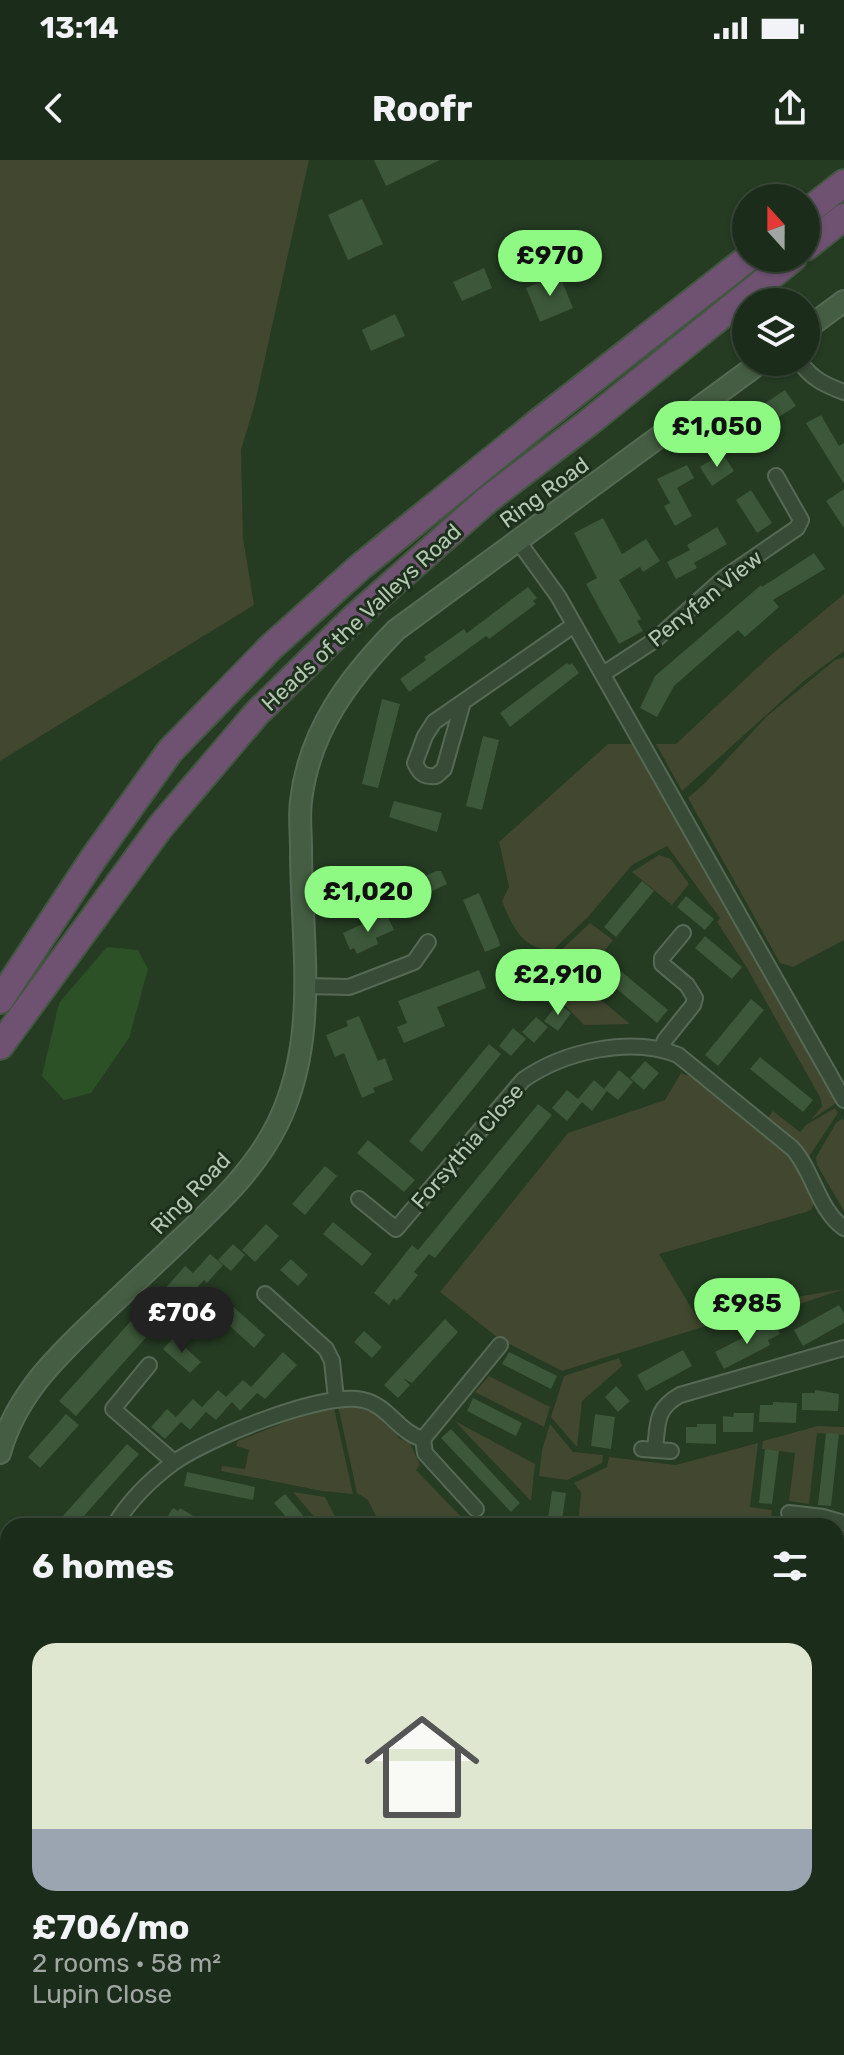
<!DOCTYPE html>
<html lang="en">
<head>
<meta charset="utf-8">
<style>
  :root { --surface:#1c2c1a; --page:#293827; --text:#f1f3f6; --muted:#a0a7a2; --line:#3a4839; --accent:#8efa83 }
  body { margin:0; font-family:Rubik,sans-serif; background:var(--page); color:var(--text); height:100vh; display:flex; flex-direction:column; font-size:30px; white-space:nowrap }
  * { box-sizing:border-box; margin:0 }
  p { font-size:26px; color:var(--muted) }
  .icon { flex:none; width:44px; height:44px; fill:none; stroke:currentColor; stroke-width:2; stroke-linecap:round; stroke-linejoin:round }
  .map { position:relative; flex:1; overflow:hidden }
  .drawer { position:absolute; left:0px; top:1358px; width:844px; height:538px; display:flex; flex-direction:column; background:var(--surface); border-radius:24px 24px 0 0; box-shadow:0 2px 6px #0004,0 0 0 2px var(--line) }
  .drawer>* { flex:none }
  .needle { width:52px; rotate:339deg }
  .buttons { position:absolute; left:732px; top:24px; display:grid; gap:16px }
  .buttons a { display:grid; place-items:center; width:88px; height:88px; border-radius:50%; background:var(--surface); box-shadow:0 2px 6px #0004,0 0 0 2px var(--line); font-size:40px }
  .price { position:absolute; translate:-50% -68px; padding:0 18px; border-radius:28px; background:var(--accent); color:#111; font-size:26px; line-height:52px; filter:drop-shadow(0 2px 4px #0008) }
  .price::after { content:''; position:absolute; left:50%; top:48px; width:24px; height:18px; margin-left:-12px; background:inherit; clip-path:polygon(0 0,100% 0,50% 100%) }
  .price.active { background:#222; color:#fff }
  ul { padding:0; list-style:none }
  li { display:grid; align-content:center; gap:16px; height:424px; padding:0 32px }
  li span { display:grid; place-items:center; height:248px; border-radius:24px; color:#555 }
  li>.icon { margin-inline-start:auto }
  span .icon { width:144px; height:144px; fill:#fffc; stroke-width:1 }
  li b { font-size:34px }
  h2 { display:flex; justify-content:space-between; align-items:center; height:96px; padding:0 32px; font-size:34px }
  .status { display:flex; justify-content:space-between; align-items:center; height:56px; padding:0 40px; background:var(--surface); direction:ltr }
  .status svg { height:22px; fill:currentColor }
  header { display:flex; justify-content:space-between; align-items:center; height:104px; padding:0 32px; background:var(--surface); font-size:36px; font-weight:700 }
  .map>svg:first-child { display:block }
  .green { fill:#42472f }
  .water { fill:#2c5127 }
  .building { fill:#3c5739 }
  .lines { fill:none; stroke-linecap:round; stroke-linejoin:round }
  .street-casing { stroke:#566954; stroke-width:18 }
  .secondary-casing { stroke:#566954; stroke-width:24 }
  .highway-casing { stroke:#435641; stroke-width:30 }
  .street { stroke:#384b36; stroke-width:14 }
  .secondary { stroke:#455e43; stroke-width:20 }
  .highway { stroke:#6f5272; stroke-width:26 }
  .labels { text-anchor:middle; stroke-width:6; stroke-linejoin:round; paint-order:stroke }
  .street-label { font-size:22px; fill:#b3c7b1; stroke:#1d301b }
</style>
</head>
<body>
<div class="status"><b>13:14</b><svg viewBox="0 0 49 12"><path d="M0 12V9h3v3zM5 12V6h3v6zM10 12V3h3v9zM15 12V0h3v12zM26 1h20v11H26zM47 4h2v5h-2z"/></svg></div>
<header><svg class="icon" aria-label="back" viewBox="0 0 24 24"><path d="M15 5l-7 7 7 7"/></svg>Roofr<svg class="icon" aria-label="share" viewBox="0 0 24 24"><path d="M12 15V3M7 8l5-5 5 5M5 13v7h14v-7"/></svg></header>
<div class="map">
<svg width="844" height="1895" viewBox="0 0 844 1895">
  <rect width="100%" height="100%" fill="#253b22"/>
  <!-- green -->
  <g class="green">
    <polygon points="0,0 309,0 255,243 241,290 243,378 254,445 0,601"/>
    <polygon points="844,434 844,491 805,520 682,631 656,584 676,584 771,495"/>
    <polygon points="844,497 844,780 793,807 780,803 688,638 705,623 767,556 835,500"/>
    <path d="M608,584H633L836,943L811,960L822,946L820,937L747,808L717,762L720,758L667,686L632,705L588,757L553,790C522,790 512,766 502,741L509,727L499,682Z"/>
    <polygon points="659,695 671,699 689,724 672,745 632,712"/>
    <polygon points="590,763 613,780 582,818 556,795"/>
    <polygon points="552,799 630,864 584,865 560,840 530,817"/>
    <polygon points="681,913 695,918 785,993 798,1009 815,1040 812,1049 806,1052 659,1094 698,1159 724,1149 844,1129 785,1149 760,1149 562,1211 498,1178 440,1132 568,973 665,940"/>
    <polygon points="835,948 838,953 808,998 794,980 767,959 773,951 800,972 806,965"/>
    <polygon points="842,959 844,960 844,1051 817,1005 816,997 836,963"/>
    <polygon points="619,1198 622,1206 582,1241 577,1287 551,1257 564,1216"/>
    <polygon points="489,1216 550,1247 544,1267 475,1232"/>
    <polygon points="358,1243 384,1257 398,1275 398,1278 410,1283 420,1305 416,1310 470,1366 381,1366 368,1340 357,1333 338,1246"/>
    <polygon points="334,1248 353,1334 322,1331 221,1311 222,1306 245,1309 249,1290 236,1286 238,1281 293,1259"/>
    <polygon points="455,1261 535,1304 531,1341 465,1272"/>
    <polygon points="550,1264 573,1292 603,1295 602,1303 567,1320 539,1316 542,1290"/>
    <polygon points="818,1266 844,1267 844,1275 817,1273 809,1344 789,1341 795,1293 762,1289 763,1281"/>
    <polygon points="758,1283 750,1347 772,1350 771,1362 803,1366 578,1366 581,1332 574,1323 607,1307 609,1297 676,1305"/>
    <polygon points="293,1332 325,1337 340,1366 322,1366"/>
    <path d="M844,1409V1570C837,1515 832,1463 844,1409Z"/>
    <polygon points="844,1806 844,1895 261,1895 285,1888 836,1888 836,1809"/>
    <polygon points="0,1831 8,1831 8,1888 130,1888 144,1895 0,1895"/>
  </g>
  <!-- water -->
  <polygon class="water" points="107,787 138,790 148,809 129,878 91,933 64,940 42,916 59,843"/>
  <!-- building -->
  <g class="building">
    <polygon points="374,0 440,0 386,26"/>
    <polygon points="362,39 383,84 348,100 328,55"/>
    <polygon points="484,108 492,128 462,141 453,122"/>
    <polygon points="559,114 573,148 540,162 526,128"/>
    <polygon points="395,154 405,176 371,191 362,170"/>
    <polygon points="785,230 796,246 736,284 726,269"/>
    <polygon points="821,255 839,286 844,283 844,324 806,263"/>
    <polygon points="722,293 734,311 712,326 700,307"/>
    <polygon points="687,305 694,318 677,328 692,356 675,366 664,346 670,343 657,319"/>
    <polygon points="844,329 844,368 826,341"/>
    <polygon points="751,330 772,363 757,373 736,340"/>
    <polygon points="603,358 622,394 646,379 660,401 643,412 640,407 619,420 641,459 637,461 643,471 619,484 586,424 597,418 574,373"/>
    <polygon points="717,367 727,384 694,403 697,408 676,419 667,402 690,390 687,385"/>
    <polygon points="814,393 825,409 773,440 779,447 745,477 738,470 674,526 657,557 640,548 655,516 761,425 762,427"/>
    <polygon points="528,427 537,438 533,441 536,444 489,479 486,476 409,532 400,519 426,500 424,497 464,469 467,473"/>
    <polygon points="567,503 569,505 572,503 579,513 510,567 500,553"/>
    <polygon points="382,539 400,544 378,628 362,624"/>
    <polygon points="483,576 499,580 482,650 466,646"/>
    <polygon points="394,641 442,653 437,672 389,657"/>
    <polygon points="436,711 441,711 447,724 399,747 392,732"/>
    <polygon points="642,721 654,731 616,777 604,767"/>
    <polygon points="479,733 499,781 500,786 485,792 463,740"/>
    <polygon points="686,736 714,759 705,770 677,747"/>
    <polygon points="386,753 394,770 376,778 378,784 357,794 354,788 350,790 343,773"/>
    <polygon points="705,776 742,807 732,819 695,788"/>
    <polygon points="601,795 668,850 657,863 591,807"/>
    <polygon points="479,810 486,828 437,847 445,866 404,883 397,867 407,863 398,841"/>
    <polygon points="751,839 764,850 718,906 705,895"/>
    <polygon points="558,843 571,853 558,871 544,861"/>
    <polygon points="359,856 378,901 385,898 393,920 373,928 375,932 362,938 344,893 335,897 326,875 348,866 346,861"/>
    <polygon points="536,857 548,867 534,883 522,872"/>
    <polygon points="513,868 526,879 511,896 499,886"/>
    <polygon points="489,884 501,894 422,992 409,981"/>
    <polygon points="760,897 813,940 803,952 750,909"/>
    <polygon points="645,901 659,913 644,930 630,918"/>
    <polygon points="619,910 633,922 618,940 607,931 592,951 582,942 567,961 552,948 567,930 578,939 594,920 604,929"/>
    <polygon points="538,944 552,955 435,1098 429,1094 414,1112 418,1115 397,1141 394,1138 389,1145 374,1133 412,1085 418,1090"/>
    <polygon points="368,980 415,1020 404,1032 357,993"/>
    <polygon points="325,1006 337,1016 305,1055 292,1044"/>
    <polygon points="333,1062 372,1094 362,1106 323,1074"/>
    <polygon points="266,1064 279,1076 255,1102 242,1090"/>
    <polygon points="233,1084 245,1095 231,1111 218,1100"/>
    <polygon points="210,1094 223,1105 207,1123 204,1120 177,1150 172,1146 166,1153 164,1150 147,1170 150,1173 76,1256 59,1241 139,1152 142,1155 185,1106 193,1113"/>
    <polygon points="291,1099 308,1115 298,1126 280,1110"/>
    <polygon points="220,1135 265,1175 254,1188 209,1147"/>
    <polygon points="839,1145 844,1153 844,1163 803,1186 794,1170"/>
    <polygon points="445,1159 458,1172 412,1223 403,1218 410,1225 398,1238 384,1225"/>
    <polygon points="774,1162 780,1174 768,1180 770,1185 724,1209 715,1192"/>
    <polygon points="364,1171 382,1187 372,1198 354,1182"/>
    <polygon points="174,1177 201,1202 190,1213 163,1189"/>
    <polygon points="683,1190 692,1206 646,1231 637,1215"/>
    <polygon points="283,1192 297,1205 265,1239 257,1233 240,1251 232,1242 216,1260 206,1252 190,1270 181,1262 165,1279 151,1267 167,1249 176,1257 193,1239 202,1247 218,1230 231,1241 226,1237 243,1220 251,1227"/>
    <polygon points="509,1192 557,1216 551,1229 502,1204"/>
    <polygon points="616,1226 630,1241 618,1252 605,1237"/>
    <polygon points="815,1230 839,1234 838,1251 802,1250 802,1233 815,1233"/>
    <polygon points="473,1238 522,1263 516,1276 467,1251"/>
    <polygon points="773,1242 797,1243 796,1263 759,1262 760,1245 773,1245"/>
    <polygon points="734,1253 754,1253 753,1272 723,1272 723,1256 733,1257"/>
    <polygon points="66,1254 79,1265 40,1308 28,1297"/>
    <polygon points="595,1254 615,1257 611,1289 591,1286"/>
    <polygon points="697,1264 716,1264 716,1284 686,1283 686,1267 697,1267"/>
    <polygon points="451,1269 520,1343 511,1352 441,1278"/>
    <polygon points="826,1273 839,1274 831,1346 818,1345"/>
    <polygon points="127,1284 139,1294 75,1366 63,1356"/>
    <polygon points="765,1289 779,1291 772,1344 759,1343"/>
    <polygon points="187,1312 255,1327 253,1340 184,1326"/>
    <polygon points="552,1331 566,1333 561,1366 547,1366"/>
    <polygon points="285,1334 300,1352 312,1366 294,1366 274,1343"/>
    <polygon points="173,1348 178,1351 180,1348 210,1366 178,1366 166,1359"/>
  </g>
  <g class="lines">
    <!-- street casing -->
    <g class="street-casing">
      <g id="street">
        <path d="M800,202C812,219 825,225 844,232"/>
        <polyline points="518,381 558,436 844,940"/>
        <polyline points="603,514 655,480 724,418 797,368 801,360 776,316"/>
        <path d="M463,542L444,609L436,616C424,617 420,614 415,603L425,576L434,562L574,465"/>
        <polyline points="306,826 349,827 414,802 428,782"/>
        <polyline points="662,888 665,880 693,845 695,838 687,825 662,804 662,798 683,773"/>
        <path d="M359,1039L396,1069L523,920C564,891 632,876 678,895L792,988C813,1010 818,1050 844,1068"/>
        <polyline points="265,1134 326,1189 332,1201 336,1239"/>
        <polyline points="149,1205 113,1249 174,1302"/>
        <polyline points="423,1279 425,1293 476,1349"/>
        <polyline points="642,1289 671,1291"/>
        <path d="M655,1290C658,1263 655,1249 680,1235L844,1188"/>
        <polyline points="789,1353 823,1357 844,1363"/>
        <path d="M114,1366C129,1341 150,1320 173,1303C206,1279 323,1231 363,1240C388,1245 399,1273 423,1279L500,1185"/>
        <polyline points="836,1414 844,1380"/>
        <polyline points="836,1550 839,1589 836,1604"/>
      </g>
    </g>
    <!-- secondary casing -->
    <g class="secondary-casing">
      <g id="secondary">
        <polyline points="806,169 844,141"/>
        <path d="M0,1293C15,1238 53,1200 93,1162C122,1134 152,1107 181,1079C218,1044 255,1010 278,963C320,877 301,781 301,689C301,673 299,656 301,641C309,571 349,518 396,470L761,202"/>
        <polyline points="0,1442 8,1464"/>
        <polyline points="836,1799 844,1796"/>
        <polyline points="168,1894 172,1888"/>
      </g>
    </g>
    <!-- highway casing -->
    <g class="highway-casing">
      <g id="highway">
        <polyline points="806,53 844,23"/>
        <polyline points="806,87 844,57"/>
        <polyline points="0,840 93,699 170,591 270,488 360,407 540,261 748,98"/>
        <polyline points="0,886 161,666 257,553 355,457 487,340 588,263 793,98"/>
      </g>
    </g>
    <!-- street -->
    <use href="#street" class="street"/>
    <!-- secondary -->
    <use href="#secondary" class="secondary"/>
    <!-- highway -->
    <use href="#highway" class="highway"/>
  </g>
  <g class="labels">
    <!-- street labels -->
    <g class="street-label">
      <text transform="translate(544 332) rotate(-36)" y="8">Ring Road</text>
      <text transform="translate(705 438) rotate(-39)" y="8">Penyfan View</text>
      <text transform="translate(361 457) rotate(-43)" y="8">Heads of the Valleys Road</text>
      <text transform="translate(467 986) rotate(-49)" y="8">Forsythia Close</text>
      <text transform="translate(190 1033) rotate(-46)" y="8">Ring Road</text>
    </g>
  </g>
</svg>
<div class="buttons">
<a><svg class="needle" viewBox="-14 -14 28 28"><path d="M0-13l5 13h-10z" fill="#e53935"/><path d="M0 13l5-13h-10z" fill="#a0a7a2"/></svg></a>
<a><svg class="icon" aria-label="layers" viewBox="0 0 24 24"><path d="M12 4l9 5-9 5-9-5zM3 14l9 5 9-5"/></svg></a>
</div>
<b class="price" style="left:550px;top:138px">£970</b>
<b class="price" style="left:717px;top:309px">£1,050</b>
<b class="price" style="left:368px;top:774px">£1,020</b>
<b class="price" style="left:558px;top:857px">£2,910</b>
<b class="price" style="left:747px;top:1186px">£985</b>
<b class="price active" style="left:182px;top:1195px">£706</b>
<section class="drawer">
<h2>6 homes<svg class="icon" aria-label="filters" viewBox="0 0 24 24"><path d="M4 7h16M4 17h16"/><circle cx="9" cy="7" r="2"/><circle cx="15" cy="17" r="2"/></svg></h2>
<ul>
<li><span style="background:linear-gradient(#dfe7d0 75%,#9aa5b1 0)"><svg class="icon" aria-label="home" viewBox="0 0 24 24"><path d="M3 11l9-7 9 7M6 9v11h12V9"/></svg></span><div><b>£706/mo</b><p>2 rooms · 58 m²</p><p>Lupin Close</p></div></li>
</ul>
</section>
</div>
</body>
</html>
